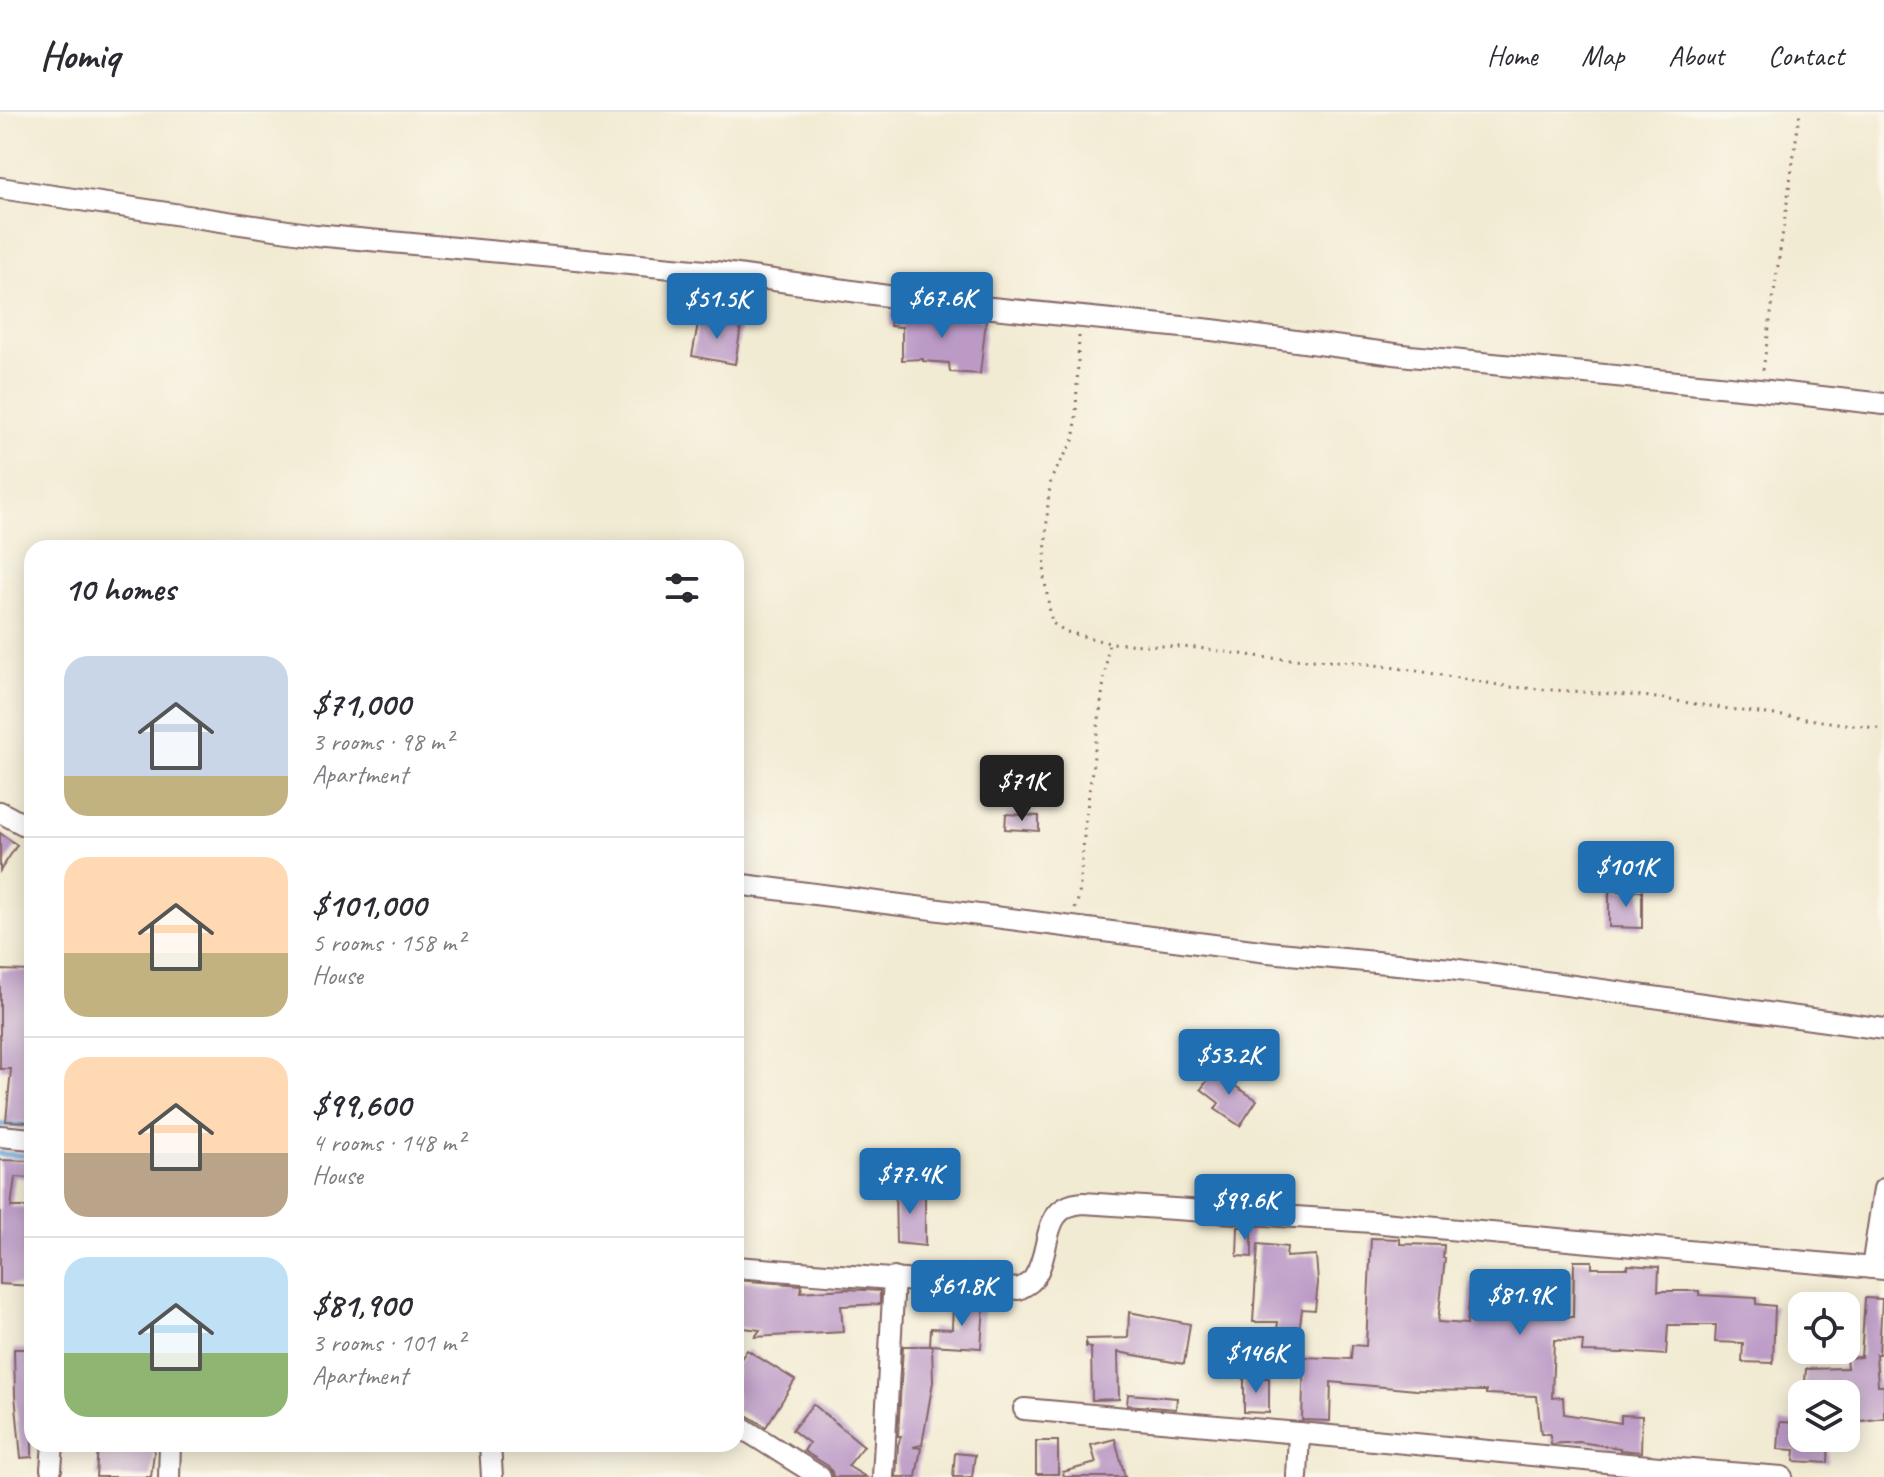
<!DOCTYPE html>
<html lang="en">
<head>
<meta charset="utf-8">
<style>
  :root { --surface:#fff; --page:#f7f7f7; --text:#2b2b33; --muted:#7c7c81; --line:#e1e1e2; --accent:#1f6fb2 }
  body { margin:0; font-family:Caveat,sans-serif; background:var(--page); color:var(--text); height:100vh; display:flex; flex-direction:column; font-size:30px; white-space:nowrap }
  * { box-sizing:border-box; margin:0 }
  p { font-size:26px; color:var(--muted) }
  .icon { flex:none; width:44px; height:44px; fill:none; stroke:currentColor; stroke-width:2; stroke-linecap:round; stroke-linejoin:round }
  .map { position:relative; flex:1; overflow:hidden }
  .side { position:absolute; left:24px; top:428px; width:720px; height:912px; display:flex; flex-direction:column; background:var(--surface); border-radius:24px; box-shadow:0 4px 20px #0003 }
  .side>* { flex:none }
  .fabs { position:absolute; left:1788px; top:1180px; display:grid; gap:16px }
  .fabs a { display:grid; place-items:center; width:72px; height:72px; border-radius:16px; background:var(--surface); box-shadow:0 4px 20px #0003; font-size:40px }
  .price { position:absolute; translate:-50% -68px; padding:0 18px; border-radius:8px; background:var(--accent); color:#fff; font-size:26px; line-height:52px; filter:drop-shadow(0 2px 4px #0008) }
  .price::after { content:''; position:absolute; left:50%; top:48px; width:24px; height:18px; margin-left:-12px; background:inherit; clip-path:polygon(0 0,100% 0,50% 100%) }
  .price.active { background:#222; color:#fff }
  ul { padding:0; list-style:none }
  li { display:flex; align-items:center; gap:24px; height:200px; padding:0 40px }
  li+li { border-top:2px solid var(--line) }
  li span { display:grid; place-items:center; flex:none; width:224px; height:160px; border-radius:24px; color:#555 }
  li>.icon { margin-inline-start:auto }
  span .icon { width:96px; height:96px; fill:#fffc; stroke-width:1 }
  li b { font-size:34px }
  h2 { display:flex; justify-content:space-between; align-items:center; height:96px; padding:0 40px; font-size:34px }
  header { display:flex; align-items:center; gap:48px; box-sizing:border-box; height:112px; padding:0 40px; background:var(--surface); border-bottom:2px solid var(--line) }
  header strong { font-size:38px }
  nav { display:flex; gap:44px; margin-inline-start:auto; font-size:28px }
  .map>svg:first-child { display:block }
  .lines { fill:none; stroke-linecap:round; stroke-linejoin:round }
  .stream { stroke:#6aa2d8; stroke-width:6 }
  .building { fill:#bb9ac6 }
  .minor-casing { stroke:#856666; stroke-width:24 }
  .path { stroke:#856666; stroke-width:3; stroke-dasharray:2 6; stroke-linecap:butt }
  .minor { stroke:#fff; stroke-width:20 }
</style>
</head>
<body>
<header>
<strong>Homiq</strong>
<nav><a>Home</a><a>Map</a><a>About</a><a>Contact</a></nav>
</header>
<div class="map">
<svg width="1884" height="1365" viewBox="0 0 1884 1365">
  <rect width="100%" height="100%" fill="#fbf7ec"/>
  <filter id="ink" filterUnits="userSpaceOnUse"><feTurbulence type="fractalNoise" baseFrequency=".0125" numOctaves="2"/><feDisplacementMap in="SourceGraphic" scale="16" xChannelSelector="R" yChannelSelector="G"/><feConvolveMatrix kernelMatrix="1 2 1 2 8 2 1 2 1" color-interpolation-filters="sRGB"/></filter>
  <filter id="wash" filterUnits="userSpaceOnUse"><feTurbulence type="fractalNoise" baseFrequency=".006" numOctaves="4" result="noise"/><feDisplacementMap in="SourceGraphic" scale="32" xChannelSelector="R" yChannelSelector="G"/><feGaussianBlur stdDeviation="1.8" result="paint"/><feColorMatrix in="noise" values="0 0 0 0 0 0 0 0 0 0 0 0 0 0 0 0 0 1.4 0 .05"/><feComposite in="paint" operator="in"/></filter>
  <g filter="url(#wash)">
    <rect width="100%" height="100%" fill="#f2ebd3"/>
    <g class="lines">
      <!-- stream -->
      <g class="stream">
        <polyline points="0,1012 32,1014"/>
        <polyline points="0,1042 32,1044"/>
      </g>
    </g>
    <g id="blocks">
      <!-- building -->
      <g class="building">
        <polygon points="892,198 986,208 980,262 950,260 949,251 923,249 923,247 902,248 902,215 890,214"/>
        <polygon points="699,206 741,214 735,252 692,244"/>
        <polygon points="1006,702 1039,704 1039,719 1005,717"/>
        <polygon points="0,721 17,733 0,759"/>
        <polygon points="1609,779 1642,779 1642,816 1609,815"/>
        <polygon points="0,858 32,859 32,1010 6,1009 11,957 0,957"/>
        <polygon points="1218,955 1232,966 1229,970 1257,988 1240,1014 1215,997 1219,991 1201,977"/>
        <polygon points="0,1048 32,1049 32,1066 15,1065 11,1095 32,1095 32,1174 0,1172"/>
        <polygon points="925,1075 925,1134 896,1131 895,1076"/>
        <polygon points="1238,1115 1252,1115 1252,1145 1237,1144"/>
        <polygon points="1371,1126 1400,1127 1400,1132 1444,1133 1443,1146 1445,1146 1438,1210 1467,1212 1471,1171 1502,1174 1500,1201 1514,1204 1573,1205 1574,1149 1592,1149 1592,1156 1628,1156 1628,1153 1659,1155 1658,1179 1699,1179 1699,1183 1756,1186 1756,1192 1775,1194 1773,1251 1742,1250 1743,1231 1715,1230 1716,1213 1668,1213 1666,1243 1623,1240 1623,1241 1582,1240 1583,1229 1554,1228 1552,1286 1563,1285 1564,1302 1621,1311 1621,1303 1642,1304 1641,1340 1620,1338 1620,1336 1579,1330 1551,1332 1550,1322 1541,1322 1537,1284 1486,1282 1486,1279 1416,1278 1331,1270 1330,1309 1302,1308 1304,1245 1351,1247 1352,1233 1366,1234"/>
        <polygon points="1258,1132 1287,1135 1286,1145 1316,1143 1318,1171 1315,1198 1302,1197 1298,1229 1276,1226 1278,1210 1253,1210"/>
        <polygon points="736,1168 802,1173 801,1180 846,1177 880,1179 880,1192 841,1194 843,1220 755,1225 760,1218 736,1215"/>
        <polygon points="1865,1186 1882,1187 1879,1242 1876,1242 1878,1274 1884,1274 1884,1306 1846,1311 1846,1282 1804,1282 1806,1257 1847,1256 1846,1246 1861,1245"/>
        <polygon points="953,1192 984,1194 981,1236 930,1233 931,1216 952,1217"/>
        <polygon points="1129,1200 1190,1212 1184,1252 1118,1240 1119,1287 1092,1288 1091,1236 1086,1235 1086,1227 1128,1226"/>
        <polygon points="903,1234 932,1234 933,1270 922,1333 913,1335 921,1336 916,1365 896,1365 898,1333 901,1324 898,1324"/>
        <polygon points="14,1237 32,1237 32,1345 21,1346 15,1283"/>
        <polygon points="747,1238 795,1268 766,1315 743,1301 736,1299 736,1254"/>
        <polygon points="1244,1265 1269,1266 1269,1301 1244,1300"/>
        <polygon points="1128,1282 1177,1286 1176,1297 1127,1293"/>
        <polygon points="813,1292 864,1334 848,1354 866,1365 833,1365 832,1360 828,1354 804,1339 809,1331 792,1318"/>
        <polygon points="1780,1310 1802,1311 1802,1326 1829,1326 1828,1351 1794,1349 1795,1338 1778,1337"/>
        <polygon points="1115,1327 1125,1365 1064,1365 1063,1360 1096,1351 1091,1333"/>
        <rect x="1036" y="1329" width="22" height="33"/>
        <polygon points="98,1332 155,1332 151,1365 96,1365"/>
        <polygon points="955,1341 975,1343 972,1365 953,1365"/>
      </g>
    </g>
  </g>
  <g filter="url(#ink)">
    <use href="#blocks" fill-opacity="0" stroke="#856666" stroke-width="2"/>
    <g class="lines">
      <!-- minor casing -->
      <g class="minor-casing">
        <g id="minor">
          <polyline points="0,76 315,123 716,160 923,189 1212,218 1410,244 1760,278 1884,292"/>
          <polyline points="0,700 32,717"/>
          <polyline points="736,772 1268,840 1451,857 1884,917"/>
          <polyline points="0,1024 32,1027"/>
          <path d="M736,1155L1019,1177C1024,1174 1031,1171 1034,1166C1053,1138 1039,1094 1083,1091L1372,1110L1884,1157"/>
          <polyline points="1872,1156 1884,1077"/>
          <polyline points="1024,1297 1299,1321"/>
          <polyline points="736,1312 820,1365"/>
          <polyline points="490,1332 492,1365"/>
          <polyline points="51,1357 53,1332"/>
          <polyline points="1691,1358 1782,1365"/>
          <polyline points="169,1365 170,1332"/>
          <polyline points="883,1365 894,1166"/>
          <polyline points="1297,1365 1299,1321 1691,1358 1691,1365"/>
        </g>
      </g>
      <!-- path -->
      <g class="path">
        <polyline points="1079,224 1075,325 1051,367 1048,389 1044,465 1052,511 1067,520 1109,531 1198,536 1269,546 1354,550 1418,559 1510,575 1643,584 1736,598 1884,617"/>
        <polyline points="1763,258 1800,0"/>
        <polyline points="1075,797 1079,784 1085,712 1109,531"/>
      </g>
      <!-- minor -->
      <use href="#minor" class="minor"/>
    </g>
  </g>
</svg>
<div class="fabs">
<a><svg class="icon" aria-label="locate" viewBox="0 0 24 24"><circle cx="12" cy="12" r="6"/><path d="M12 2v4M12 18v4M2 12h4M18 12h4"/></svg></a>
<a><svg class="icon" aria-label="layers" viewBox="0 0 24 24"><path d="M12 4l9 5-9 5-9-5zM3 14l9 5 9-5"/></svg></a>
</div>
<b class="price" style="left:942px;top:228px">$67.6K</b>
<b class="price" style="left:717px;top:229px">$51.5K</b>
<b class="price active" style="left:1022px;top:711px">$71K</b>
<b class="price" style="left:1626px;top:797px">$101K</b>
<b class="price" style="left:1229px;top:985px">$53.2K</b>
<b class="price" style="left:910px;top:1104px">$77.4K</b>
<b class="price" style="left:1245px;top:1130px">$99.6K</b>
<b class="price" style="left:962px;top:1216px">$61.8K</b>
<b class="price" style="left:1520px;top:1225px">$81.9K</b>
<b class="price" style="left:1256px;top:1283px">$146K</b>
<section class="side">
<h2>10 homes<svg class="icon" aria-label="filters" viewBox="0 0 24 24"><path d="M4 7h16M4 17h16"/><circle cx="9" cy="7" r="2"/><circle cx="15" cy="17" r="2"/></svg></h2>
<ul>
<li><span style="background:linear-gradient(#c9d6e8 75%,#c2b280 0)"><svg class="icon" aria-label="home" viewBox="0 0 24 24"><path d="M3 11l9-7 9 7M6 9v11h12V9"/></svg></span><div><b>$71,000</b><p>3 rooms · 98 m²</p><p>Apartment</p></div></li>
<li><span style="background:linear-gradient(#ffd9b3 60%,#c2b280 0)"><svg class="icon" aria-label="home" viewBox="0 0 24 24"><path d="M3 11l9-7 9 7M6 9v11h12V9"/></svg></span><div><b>$101,000</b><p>5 rooms · 158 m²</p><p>House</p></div></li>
<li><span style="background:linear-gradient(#ffd9b3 60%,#b9a48a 0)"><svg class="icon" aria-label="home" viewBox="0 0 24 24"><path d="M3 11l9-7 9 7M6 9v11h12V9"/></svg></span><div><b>$99,600</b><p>4 rooms · 148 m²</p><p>House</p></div></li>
<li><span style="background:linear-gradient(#bfe0f5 60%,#8fb573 0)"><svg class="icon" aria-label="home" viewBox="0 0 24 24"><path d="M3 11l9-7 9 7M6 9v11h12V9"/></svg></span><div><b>$81,900</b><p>3 rooms · 101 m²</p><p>Apartment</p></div></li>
</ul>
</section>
</div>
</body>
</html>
